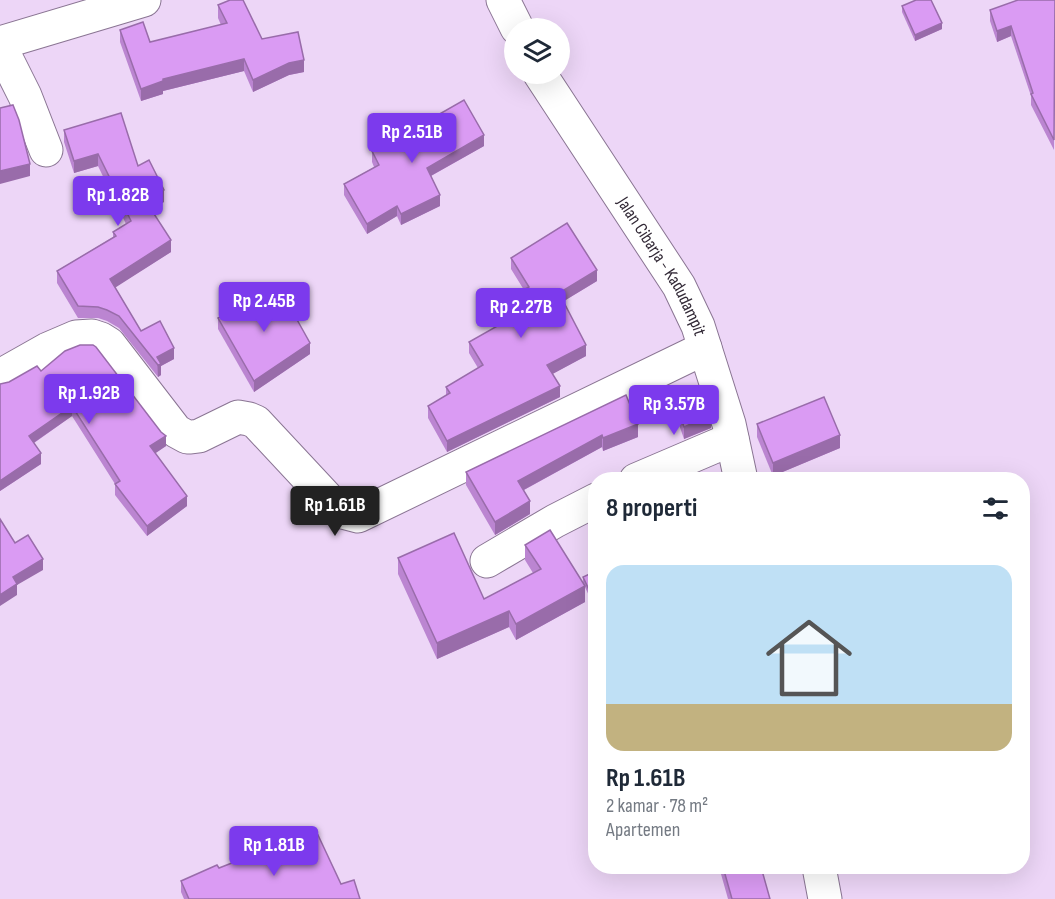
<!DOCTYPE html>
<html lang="id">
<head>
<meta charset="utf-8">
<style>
  :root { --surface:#fff; --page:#f6f6f7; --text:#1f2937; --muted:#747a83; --accent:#7c3aed }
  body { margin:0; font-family:"Sofia Sans Condensed",sans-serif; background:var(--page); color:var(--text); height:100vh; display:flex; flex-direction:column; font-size:22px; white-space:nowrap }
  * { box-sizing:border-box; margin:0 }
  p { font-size:20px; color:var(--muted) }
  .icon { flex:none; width:33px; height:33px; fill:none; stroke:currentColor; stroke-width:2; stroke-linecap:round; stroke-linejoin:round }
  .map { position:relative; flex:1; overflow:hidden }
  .drawer { position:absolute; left:588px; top:472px; width:442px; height:402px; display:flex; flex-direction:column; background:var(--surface); border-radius:24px; box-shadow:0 6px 24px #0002 }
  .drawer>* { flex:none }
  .fabs { position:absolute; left:504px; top:18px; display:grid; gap:12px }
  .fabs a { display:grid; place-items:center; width:66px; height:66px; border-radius:50%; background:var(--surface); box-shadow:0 6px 24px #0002; font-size:30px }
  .price { position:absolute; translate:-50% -51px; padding:0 14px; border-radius:6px; background:var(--accent); color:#fff; font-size:20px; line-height:39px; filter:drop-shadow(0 2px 3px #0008) }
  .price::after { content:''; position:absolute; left:50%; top:36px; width:18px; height:14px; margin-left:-9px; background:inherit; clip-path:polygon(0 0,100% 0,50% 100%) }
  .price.on { background:#222; color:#fff }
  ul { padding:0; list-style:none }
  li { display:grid; align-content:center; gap:12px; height:318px; padding:0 18px }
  li span { display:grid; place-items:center; height:186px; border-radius:18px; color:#555 }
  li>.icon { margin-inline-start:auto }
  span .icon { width:108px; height:108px; fill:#fffc; stroke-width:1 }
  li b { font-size:26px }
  h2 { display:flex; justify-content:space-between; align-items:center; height:72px; padding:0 18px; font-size:26px }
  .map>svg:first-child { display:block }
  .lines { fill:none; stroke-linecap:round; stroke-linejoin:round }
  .minor-casing { stroke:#8a7593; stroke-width:35 }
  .minor { stroke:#fff; stroke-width:33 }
  .wall { fill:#bb85d1 }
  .shaded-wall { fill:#996caa }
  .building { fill:#da9bf3; stroke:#996caa; stroke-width:1.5 }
  .labels { text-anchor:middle; stroke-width:4.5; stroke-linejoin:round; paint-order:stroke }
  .street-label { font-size:18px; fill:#322936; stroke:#fff }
</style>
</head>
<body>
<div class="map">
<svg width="1055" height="899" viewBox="0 0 1055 899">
  <rect width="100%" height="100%" fill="#edd6f7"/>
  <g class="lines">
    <!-- minor casing -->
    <g class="minor-casing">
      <g id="minor">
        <polyline points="503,0 517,28"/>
        <polyline points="0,43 144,0"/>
        <polyline points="0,46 25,96 46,150"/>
        <path id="s1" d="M540,74L679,286L698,326L705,348L729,424L741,480"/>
        <polyline points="0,376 48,349 76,337 92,336 101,339 109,344 176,431 187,437 191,437 199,436 238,417 249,419 256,422 339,511 358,516 705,348"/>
        <polyline points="636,480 732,439"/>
        <polyline points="487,561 555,521 596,500"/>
        <polyline points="819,867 825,899"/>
      </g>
    </g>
    <!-- minor -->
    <use href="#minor" class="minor"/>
  </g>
  <!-- wall -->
  <g class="wall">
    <polygon points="1055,0 1054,150 1031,105 1031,96 1011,36 997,42 990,21 990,10"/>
    <polygon points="218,5 304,72 289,75 253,92 244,71 163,91 163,94 141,101 120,42 120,30 150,42 221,25 218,18"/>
    <polygon points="902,6 942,29 915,41 902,12"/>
    <polygon points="429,120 484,146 431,176 440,206 401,225 397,216 367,234 344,195 344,184 374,167 372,162 372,151 429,124"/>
    <polygon points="64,130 138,166 164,202 151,209 171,252 115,287 141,331 174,359 161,366 161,375 158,377 119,328 107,321 98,318 78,318 57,283 57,271 113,237 113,232 126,224 98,166 74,173 64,142"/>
    <polygon points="511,258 597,281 564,301 586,356 552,374 560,397 447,452 428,418 428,406 446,395 446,387 478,368 469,353 469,342 503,323 499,315 499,303 524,290 511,269"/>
    <polygon points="261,302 310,354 254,392 218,329 218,318"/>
    <polygon points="41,371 166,446 155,453 187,506 147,536 115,495 115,484 72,416 34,443 41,464 0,491 0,384 9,382"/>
    <polygon points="626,395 638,437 603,451 602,447 524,490 530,514 495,535 466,485 466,472"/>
    <polygon points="675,400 711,428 684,439 675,413"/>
    <polygon points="757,424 840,448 773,476 757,437"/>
    <polygon points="525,545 585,602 516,640 509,627 437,659 398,574 398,558 484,599 533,573 525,560"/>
    <polygon points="596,571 596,603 593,604 583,583 583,577"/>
    <polygon points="276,855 341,884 360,899 184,899 181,892 181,881 219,868"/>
    <polygon points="719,867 761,867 770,899 728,899"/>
  </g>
  <!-- shaded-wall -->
  <g class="shaded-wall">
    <polygon points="942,23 942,29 915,41 915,35"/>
    <polygon points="1011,26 1011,36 997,42 997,31"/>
    <polygon points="244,59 244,71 163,91 163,94 141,101 141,89 163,79"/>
    <polygon points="304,60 304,72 289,75 253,92 253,80 289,63"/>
    <polygon points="484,135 484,146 427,178 427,168"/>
    <polygon points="98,154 98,166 74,173 74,161"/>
    <polygon points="30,164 30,176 0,184 0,171"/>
    <polygon points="164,190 164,202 145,212 145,200"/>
    <polygon points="440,195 440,206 401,225 401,214"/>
    <polygon points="397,206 397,216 367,234 367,224"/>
    <polygon points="171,240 171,252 110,291 110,279"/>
    <polygon points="597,270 597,281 559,304 559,293"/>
    <polygon points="310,343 310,354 254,392 254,381"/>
    <polygon points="586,345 586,356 547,377 547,365"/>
    <polygon points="174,348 174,359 161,366 161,375 158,377 157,357"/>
    <polygon points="560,386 560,397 447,452 447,441"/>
    <polygon points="72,406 72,416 29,446 29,436"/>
    <polygon points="711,415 711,428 684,439 684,427"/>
    <polygon points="638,424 638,437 603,451 603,438"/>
    <polygon points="602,435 602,447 518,493 518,481"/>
    <polygon points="840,435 840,448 773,476 773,463"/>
    <polygon points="166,436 166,446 150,457 150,446"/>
    <polygon points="41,453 41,464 0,491 0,481"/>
    <polygon points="187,496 187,506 147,536 147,526"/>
    <polygon points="530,501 530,514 495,535 495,522"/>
    <polygon points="43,559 43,570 17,585 17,595 0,606 0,595 13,577"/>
    <polygon points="585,586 585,602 516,640 516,624"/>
    <polygon points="596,597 596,603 593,604 593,598"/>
    <polygon points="509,611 509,627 437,659 437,643"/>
  </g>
  <!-- building -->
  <g class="building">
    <polygon points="230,0 243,0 262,39 298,32 304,60 289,63 253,80 244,59 163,79 163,81 141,89 120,30 143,22 150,42 227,23 218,5"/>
    <polygon points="916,0 931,0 942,23 915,35 902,6"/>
    <polygon points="1018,0 1055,0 1054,140 1031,94 1033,93 1011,26 997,31 990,10"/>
    <polygon points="464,100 484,135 427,168 440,195 401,214 397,206 367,224 344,184 379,165 372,151 431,123 429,120"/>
    <polygon points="13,105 19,120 30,164 0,171 0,108"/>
    <polygon points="121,113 138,166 149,160 164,190 145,200 171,240 110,279 141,331 160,321 174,348 157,357 161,364 158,365 119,316 107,310 98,307 78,306 57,271 116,236 113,232 131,221 98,154 74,161 64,130"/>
    <polygon points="567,223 597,270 559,293 586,345 547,365 560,386 447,441 428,406 450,393 446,387 483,365 469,342 508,320 499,303 529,287 511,258"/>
    <polygon points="281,291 310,343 254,381 218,318 257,296 261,302"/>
    <polygon points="80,345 93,345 96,347 161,432 166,436 150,446 187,496 147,526 115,484 120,481 72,406 29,436 41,453 0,481 0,384 9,382 37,366 41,371 65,351"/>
    <polygon points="703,391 711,415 684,427 675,400"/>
    <polygon points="626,395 638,424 603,438 602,435 518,481 530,501 495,522 466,472"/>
    <polygon points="824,397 840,435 773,463 757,424"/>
    <polygon points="0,519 15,543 28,535 43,559 13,577 17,584 0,595"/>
    <polygon points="550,530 585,586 516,624 509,611 437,643 398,558 454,533 484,599 541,569 525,545"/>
    <polygon points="596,571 596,597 593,598 583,577"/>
    <polygon points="318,835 341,884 354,880 360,899 189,899 181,881 217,865 219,868 273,847 276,855"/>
    <polygon points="723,867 761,867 770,899 732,899"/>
  </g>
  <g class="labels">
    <!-- street labels -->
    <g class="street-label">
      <text dy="6" stroke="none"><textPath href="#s1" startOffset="228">Jalan Cibarja - Kadudampit</textPath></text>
    </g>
  </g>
</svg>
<div class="fabs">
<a><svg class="icon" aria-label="layers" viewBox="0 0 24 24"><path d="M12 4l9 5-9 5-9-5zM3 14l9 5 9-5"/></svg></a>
</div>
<b class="price" style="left:412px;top:164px">Rp 2.51B</b>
<b class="price" style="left:118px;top:227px">Rp 1.82B</b>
<b class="price" style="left:264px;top:333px">Rp 2.45B</b>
<b class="price" style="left:521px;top:339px">Rp 2.27B</b>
<b class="price" style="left:89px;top:425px">Rp 1.92B</b>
<b class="price" style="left:674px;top:436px">Rp 3.57B</b>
<b class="price on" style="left:335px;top:537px">Rp 1.61B</b>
<b class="price" style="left:274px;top:877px">Rp 1.81B</b>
<section class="drawer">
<h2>8 properti<svg class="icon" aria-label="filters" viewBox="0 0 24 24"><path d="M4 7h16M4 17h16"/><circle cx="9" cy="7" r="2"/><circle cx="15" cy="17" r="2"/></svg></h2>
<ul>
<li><span style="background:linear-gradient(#bfe0f5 75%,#c2b280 0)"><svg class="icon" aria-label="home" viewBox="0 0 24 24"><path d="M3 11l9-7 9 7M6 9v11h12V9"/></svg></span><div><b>Rp 1.61B</b><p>2 kamar · 78 m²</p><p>Apartemen</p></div></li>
</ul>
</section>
</div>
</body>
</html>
